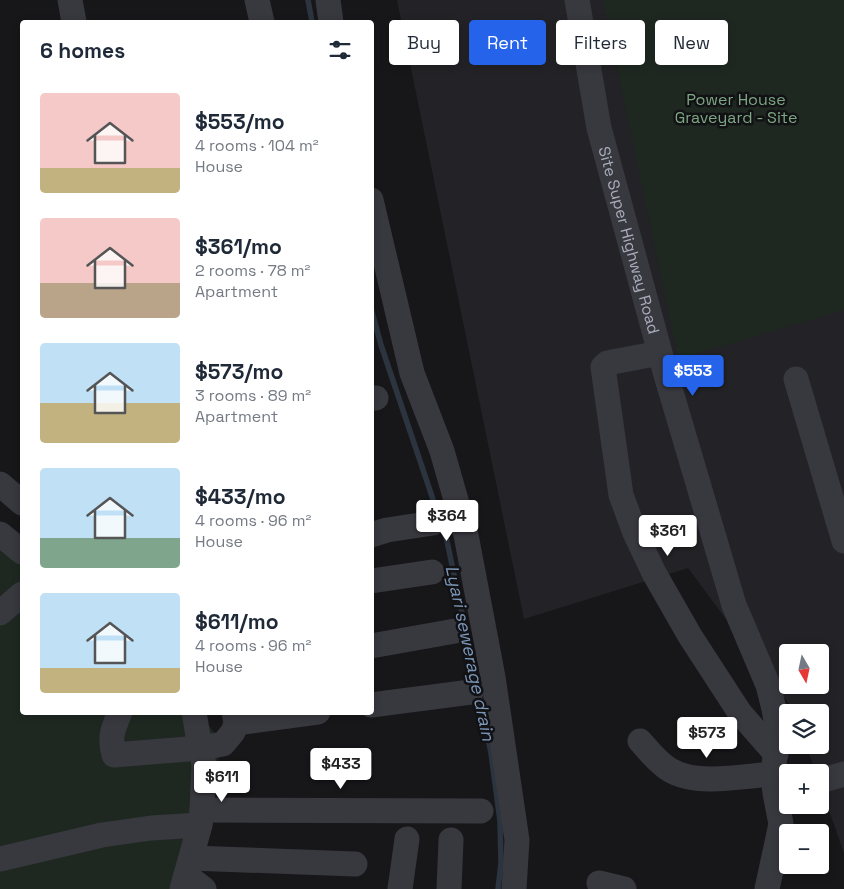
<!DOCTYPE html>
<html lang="en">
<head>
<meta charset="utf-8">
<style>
  :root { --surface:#fff; --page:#f2f2f3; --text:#1f2937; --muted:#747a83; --accent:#2563eb }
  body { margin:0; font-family:"Space Grotesk",sans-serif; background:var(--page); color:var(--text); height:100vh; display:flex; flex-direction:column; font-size:19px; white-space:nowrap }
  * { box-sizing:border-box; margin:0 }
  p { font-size:16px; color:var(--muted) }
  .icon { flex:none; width:28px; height:28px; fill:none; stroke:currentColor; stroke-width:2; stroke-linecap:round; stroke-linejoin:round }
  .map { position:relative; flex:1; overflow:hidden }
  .side { position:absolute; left:20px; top:20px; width:354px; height:695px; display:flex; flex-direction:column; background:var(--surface); border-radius:5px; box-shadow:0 2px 8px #0003 }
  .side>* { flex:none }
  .top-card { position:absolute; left:389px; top:20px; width:380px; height:45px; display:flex; gap:10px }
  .needle { width:32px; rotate:171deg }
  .buttons { position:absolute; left:779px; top:644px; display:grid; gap:10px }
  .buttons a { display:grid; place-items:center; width:50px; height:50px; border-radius:5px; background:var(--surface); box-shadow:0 2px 8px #0003; font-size:25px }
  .price { position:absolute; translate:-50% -42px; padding:0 11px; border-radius:5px; background:#fff; color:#222; font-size:16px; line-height:32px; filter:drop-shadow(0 1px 2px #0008) }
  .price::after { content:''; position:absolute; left:50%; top:30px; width:15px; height:11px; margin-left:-8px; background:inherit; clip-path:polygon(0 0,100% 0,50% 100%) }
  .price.active { background:var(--accent); color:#fff }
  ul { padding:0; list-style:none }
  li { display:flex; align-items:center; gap:15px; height:125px; padding:0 20px }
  li span { display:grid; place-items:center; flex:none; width:140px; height:100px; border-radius:5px; color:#555 }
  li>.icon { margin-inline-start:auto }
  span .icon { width:60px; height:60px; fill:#fffc; stroke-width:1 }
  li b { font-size:21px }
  h2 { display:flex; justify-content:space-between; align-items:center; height:60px; padding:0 20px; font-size:21px }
  .chip { padding:0 18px; border-radius:5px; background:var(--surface); box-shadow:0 2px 8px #0003; font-size:18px; line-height:45px }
  .chip.active { background:var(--accent); color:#fff }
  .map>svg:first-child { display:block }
  .built { fill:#232327; fill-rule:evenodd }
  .green { fill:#1e2821 }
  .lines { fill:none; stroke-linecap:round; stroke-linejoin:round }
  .stream { stroke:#2c353f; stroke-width:5.5 }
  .minor { stroke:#38383f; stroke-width:25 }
  .labels { text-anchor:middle; stroke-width:5; stroke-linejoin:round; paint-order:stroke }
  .park-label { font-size:16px; fill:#7da784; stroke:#121215 }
  .street-label { font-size:16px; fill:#a8acbb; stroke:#121215 }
  .water-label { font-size:18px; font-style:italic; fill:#7c97b9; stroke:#121215 }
</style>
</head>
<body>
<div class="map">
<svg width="844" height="889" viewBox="0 0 844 889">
  <rect width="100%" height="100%" fill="#17171a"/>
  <!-- built -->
  <path class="built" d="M397,0H844V853L806,745H820V712H795L688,568L524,619ZM788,652H820V685H788Z"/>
  <!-- green -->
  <g class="green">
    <polygon points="603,0 844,0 844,310 678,359"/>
    <polygon points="0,530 22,548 22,712 199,713 223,744 180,889 0,889"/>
  </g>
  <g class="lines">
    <!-- stream -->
    <g class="stream">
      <polyline points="308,0 312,22"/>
      <polyline points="371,308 381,345 447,541 491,753 500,821 501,863 498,889"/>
    </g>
    <!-- minor -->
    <g class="minor">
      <polyline points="70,0 74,22"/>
      <polyline points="257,0 262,22"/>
      <polyline points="328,0 331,22"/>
      <path id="s1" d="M577,0L599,128L666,375L734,605L768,685L774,709L778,731L773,774L775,793L781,824L767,889"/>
      <polyline points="371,200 412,373 442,451 466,535 493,677 517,840 514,889"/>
      <polyline points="660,353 607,363 603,367 621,495 635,533 654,573 690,636 740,713 776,754"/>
      <polyline points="796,379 844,541"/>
      <polyline points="371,398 376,398"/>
      <polyline points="0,484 22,503"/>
      <polyline points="0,534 22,552"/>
      <polyline points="371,535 387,530 433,523"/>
      <polyline points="371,581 432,572"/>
      <polyline points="0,613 22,594"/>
      <polyline points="371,646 455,631"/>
      <polyline points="371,705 471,692"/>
      <path d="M120,712C113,729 109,737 114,755L200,748L223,744L233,732L236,723L234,712"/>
      <polyline points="236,723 318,712"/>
      <path d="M640,741C649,751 658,763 670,770C696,786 744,776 773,774"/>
      <polyline points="820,781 844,774"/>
      <polyline points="202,810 481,811"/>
      <polyline points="191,858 355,864"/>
      <polyline points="0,859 102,835 151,828 200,825"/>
      <polyline points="186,875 204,889"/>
      <polyline points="599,883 624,889"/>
      <polyline points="182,889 200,825 202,810 204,764 200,748 194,712"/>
      <polyline points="400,889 407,839"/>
      <polyline points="449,889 451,840"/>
    </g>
  </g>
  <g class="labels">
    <!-- park labels -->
    <g class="park-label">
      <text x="736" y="105">Power House<tspan x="736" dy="18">Graveyard - Site</tspan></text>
    </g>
    <!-- street labels -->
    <g class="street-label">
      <text dy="6" stroke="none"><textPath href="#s1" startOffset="246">Site Super Highway Road</textPath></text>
    </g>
    <!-- water labels -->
    <g class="water-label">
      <text transform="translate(470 653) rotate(78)" y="6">Lyari sewerage drain</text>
    </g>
  </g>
</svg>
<div class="buttons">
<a><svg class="needle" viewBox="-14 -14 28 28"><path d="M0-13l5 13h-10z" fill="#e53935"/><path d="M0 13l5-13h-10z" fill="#747a83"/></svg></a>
<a><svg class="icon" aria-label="layers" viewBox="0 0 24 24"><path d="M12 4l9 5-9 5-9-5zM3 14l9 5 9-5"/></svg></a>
<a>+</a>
<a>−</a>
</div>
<b class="price active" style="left:693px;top:397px">$553</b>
<b class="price" style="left:447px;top:542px">$364</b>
<b class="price" style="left:668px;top:557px">$361</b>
<b class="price" style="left:707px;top:759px">$573</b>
<b class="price" style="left:341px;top:790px">$433</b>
<b class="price" style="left:222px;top:803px">$611</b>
<div class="top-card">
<a class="chip">Buy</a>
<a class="chip active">Rent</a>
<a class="chip">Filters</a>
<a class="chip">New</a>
</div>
<section class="side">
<h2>6 homes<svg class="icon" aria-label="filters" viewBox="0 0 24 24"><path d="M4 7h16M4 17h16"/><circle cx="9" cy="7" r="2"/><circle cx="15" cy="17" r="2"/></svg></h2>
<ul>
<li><span style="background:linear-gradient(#f6c9c9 75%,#c2b280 0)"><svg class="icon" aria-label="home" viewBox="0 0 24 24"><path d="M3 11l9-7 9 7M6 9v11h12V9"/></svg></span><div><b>$553/mo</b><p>4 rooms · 104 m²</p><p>House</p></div></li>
<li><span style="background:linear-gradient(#f6c9c9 65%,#b9a48a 0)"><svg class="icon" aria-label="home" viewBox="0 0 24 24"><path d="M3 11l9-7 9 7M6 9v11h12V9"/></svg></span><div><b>$361/mo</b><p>2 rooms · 78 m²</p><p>Apartment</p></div></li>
<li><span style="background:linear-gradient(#bfe0f5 60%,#c2b280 0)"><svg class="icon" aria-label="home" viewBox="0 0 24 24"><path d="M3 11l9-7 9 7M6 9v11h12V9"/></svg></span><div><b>$573/mo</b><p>3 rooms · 89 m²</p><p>Apartment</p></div></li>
<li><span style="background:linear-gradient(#bfe0f5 70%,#7fa58c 0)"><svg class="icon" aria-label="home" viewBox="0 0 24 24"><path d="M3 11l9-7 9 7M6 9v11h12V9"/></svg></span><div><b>$433/mo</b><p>4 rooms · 96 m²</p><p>House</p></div></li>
<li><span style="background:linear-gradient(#bfe0f5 75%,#c2b280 0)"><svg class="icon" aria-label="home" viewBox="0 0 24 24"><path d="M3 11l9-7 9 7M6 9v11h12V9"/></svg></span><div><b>$611/mo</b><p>4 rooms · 96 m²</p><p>House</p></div></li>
</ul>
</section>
</div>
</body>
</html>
